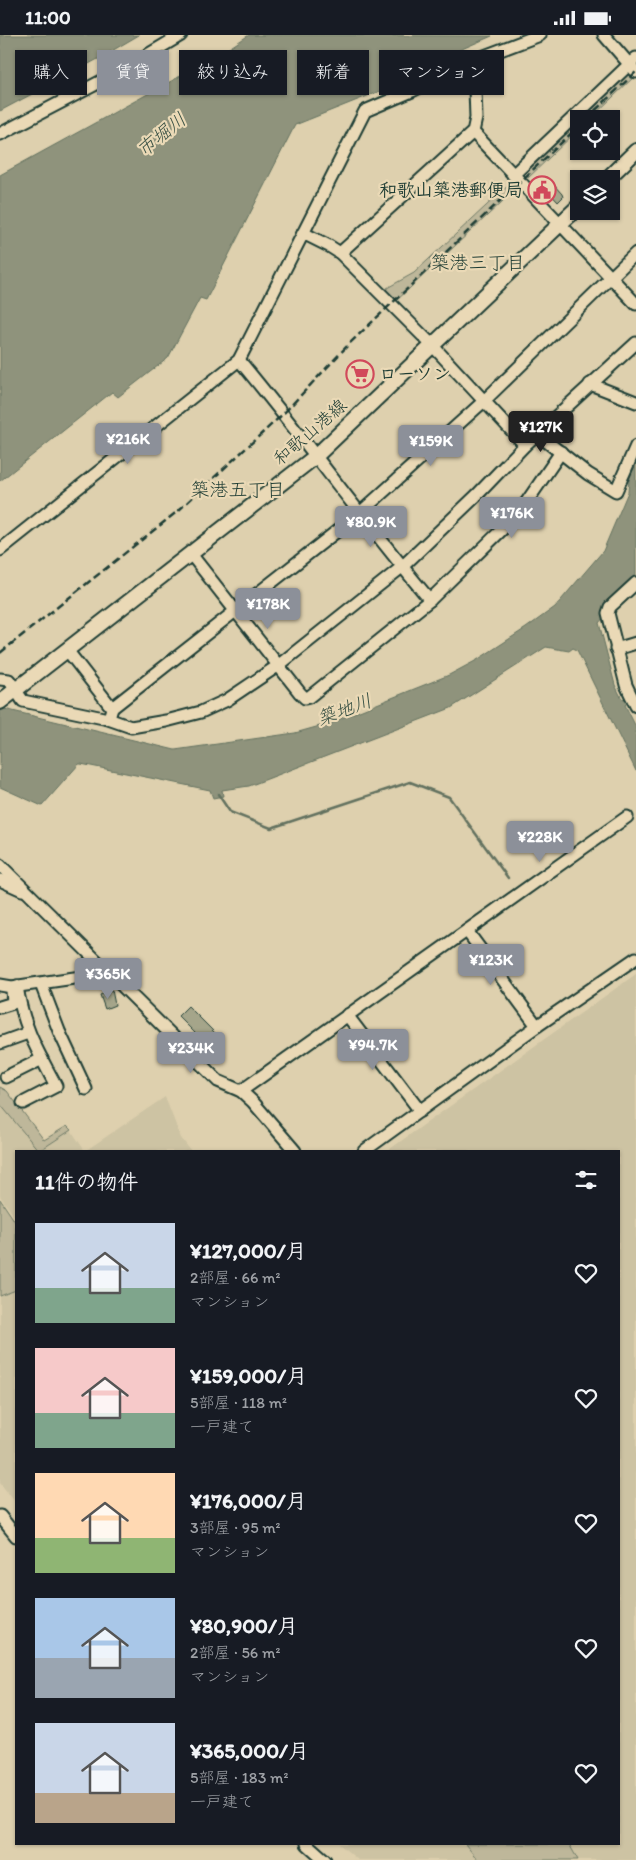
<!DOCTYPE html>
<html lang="ja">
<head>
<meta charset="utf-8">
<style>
  :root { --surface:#171b24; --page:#20242c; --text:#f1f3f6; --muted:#9ea1a6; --accent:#8c9099 }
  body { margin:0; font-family:Itim,"Klee One",sans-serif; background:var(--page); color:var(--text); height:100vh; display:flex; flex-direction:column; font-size:19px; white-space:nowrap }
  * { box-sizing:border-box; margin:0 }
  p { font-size:16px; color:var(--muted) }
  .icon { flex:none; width:28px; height:28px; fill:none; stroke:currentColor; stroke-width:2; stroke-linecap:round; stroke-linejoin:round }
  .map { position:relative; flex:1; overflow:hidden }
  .sheet { position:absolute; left:15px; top:1115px; width:605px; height:695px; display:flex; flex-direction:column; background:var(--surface); border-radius:0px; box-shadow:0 1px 4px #0004 }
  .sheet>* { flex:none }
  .banner { position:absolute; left:15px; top:15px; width:606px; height:45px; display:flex; gap:10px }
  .controls { position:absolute; left:570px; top:75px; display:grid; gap:10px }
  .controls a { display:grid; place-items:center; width:50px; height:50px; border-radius:0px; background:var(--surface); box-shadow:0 1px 4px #0004; font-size:25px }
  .price { position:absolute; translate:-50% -42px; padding:0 11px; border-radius:5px; background:var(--accent); color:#fff; font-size:16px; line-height:32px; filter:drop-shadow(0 1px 2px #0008) }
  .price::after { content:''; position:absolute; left:50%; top:30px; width:15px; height:11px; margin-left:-8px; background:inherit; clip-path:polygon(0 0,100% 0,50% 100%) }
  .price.current { background:#222; color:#fff }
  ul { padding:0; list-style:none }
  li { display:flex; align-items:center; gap:15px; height:125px; padding:0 20px }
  li span { display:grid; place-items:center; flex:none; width:140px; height:100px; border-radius:0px; color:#555 }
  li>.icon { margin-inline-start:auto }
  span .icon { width:60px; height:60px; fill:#fffc; stroke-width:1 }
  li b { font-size:21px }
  h2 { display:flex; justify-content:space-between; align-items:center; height:60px; padding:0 20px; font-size:21px }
  .tag { padding:0 18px; border-radius:0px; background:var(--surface); box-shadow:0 1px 4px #0004; font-size:18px; line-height:45px }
  .tag.current { background:var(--accent); color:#fff }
  .status { display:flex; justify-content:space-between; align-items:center; height:35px; padding:0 25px; background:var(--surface); direction:ltr }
  .status svg { height:14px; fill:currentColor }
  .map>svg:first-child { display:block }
  .built { fill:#cdc3a3 }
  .green { fill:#beb79a; stroke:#6e7a67 }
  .water { fill:#8f937c; stroke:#62715f }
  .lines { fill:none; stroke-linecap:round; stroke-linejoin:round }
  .stream { stroke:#62715f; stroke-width:2.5 }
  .building { fill:#a5a58a; stroke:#1f3d34 }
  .minor-casing { stroke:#1f3d34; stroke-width:15 }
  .major-casing { stroke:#1f3d34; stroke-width:18 }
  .minor { stroke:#ead9b6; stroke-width:11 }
  .major { stroke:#ead9b6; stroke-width:14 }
  .rail { stroke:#1f3d34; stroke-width:2.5; stroke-dasharray:8 4; stroke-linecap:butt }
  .labels { text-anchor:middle; stroke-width:4.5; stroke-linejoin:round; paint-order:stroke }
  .poi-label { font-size:18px; font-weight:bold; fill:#1f3d34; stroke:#ead9b6; text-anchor:end }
  .street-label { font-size:18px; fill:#1f3d34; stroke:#ead9b6 }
  .water-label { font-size:19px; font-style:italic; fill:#354e42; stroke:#ead9b6 }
  .neighbourhood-label { font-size:19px; fill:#1f3d34; stroke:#ead9b6 }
</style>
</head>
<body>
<div class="status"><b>11:00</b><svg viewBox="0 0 49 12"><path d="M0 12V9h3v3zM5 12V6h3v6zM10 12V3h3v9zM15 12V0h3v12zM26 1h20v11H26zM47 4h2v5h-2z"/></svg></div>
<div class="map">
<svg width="636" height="1825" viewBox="0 0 636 1825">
  <rect width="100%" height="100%" fill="#ded0ae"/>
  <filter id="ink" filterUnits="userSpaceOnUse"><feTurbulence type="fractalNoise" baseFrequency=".02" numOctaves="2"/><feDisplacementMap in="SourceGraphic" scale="10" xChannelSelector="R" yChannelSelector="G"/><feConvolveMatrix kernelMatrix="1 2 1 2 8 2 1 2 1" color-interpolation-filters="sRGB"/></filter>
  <g filter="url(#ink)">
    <!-- built -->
    <g class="built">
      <polygon points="636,939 636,1825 578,1825 569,1809 619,1809 619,1116 387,1116"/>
      <polygon points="165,1062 181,1103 191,1116 16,1116 16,1184 0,1161 0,1069 39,1115 71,1095 85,1116"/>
      <polygon points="16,1255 16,1468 0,1448 0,1261"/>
      <polygon points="339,1809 465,1809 478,1825 358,1825"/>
    </g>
    <!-- green -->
    <g class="green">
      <polygon points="632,36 636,40 590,84 582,84"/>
      <polygon points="579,86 579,94 526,145 522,141"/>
      <polygon points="514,145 519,151 395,267 386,257 387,253 414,238"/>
      <polygon points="0,1052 7,1056 44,1105 67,1091 71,1095 39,1116 0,1069"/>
      <polygon points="0,1164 16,1188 16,1255 0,1261"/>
      <polygon points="465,1809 569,1809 578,1825 478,1825"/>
    </g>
    <!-- water -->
    <g class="water">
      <polygon points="0,0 139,0 98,24 0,76"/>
      <polygon points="249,0 492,1 448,20 395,50 295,90 206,265 200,263 168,323 118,362 112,357 0,446 0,140 217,21"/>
      <polygon points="636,428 636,540 605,571 603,583 599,588 615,650 622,664 627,663 629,667 625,670 636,692 636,736 577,615 573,613 569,616 546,612 451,673 249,751 222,755 223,761 213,763 210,755 81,729 79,729 42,771 0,752 0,673 175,715 295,698 327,689 449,640 477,625 526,593 555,572 603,516 628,457 629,445"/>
    </g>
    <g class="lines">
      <!-- stream -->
      <polyline class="stream" points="218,759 230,777 271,793 410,747 449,762 508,843"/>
    </g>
    <!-- building -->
    <g class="building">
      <polygon points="553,149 562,159 563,162 558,167 547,155"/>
      <polygon points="112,955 115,970 105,974 100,960"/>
      <polygon points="188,971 215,998 205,1008 178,981"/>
    </g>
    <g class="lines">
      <!-- minor casing -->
      <g class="minor-casing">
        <g id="minor">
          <polyline points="604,0 636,37"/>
          <polyline points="473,97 636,269"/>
          <polyline points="0,99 119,37 181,0"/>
          <polyline points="513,140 636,23"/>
          <polyline points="303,198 329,211 340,218 432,310 525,410"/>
          <polyline points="340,218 473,97 476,83 474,25"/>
          <path d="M239,325C304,403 364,487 430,565"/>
          <polyline points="590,349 636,367"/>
          <polyline points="537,399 588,439 616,456 636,411"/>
          <polyline points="0,515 239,325 365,76 412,56 474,25 540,0"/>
          <polyline points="190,518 300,658 305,663 309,662 430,565 519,478 561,417"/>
          <polyline points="636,548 610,572 608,578 626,650 636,671"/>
          <polyline points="616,614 636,608"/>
          <polyline points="67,615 112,673 110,680"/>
          <polyline points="0,644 9,645 23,666 108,684 131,692 166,686 201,677 227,665 279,630 402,532 477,460 525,410 636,308"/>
          <polyline points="112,673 360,478 484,366 636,218"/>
          <polyline points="0,830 218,1046 241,1056 253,1067 295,1116"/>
          <polyline points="0,845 22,855"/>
          <polyline points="467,896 537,991"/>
          <polyline points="41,949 59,996 86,1054"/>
          <polyline points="0,950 12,952 109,938"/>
          <path d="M17,951C23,992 37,1015 56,1051L23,1068"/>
          <polyline points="0,972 13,968 12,955"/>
          <polyline points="347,980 420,1076"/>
          <polyline points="0,1008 28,998"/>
          <polyline points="6,1042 42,1024"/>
          <polyline points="241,1056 627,782"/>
          <polyline points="364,1116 537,991 636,923"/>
          <polyline points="0,1481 16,1501"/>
          <polyline points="307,1809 325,1825"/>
        </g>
      </g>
      <!-- major casing -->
      <g class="major-casing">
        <g id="major">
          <polyline points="607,144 636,116"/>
          <polyline points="0,667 316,421 579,171"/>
        </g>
      </g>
      <!-- minor -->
      <use href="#minor" class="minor"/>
      <!-- major -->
      <use href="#major" class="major"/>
      <!-- rail -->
      <g class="rail">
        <polyline points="586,84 636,37"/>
        <polyline points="0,618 179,475 284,378 349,309 579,91"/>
      </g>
    </g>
  </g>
  <!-- icons -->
  <defs>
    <g id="civic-ring" transform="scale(1.4375)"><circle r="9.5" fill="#ead9b6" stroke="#d1495b" stroke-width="1.5"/><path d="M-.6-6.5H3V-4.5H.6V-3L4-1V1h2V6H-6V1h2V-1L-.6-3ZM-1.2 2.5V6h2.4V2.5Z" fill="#d1495b"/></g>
    <g id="supermarket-ring" transform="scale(1.4375)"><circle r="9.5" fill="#ead9b6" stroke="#d1495b" stroke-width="1.5"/><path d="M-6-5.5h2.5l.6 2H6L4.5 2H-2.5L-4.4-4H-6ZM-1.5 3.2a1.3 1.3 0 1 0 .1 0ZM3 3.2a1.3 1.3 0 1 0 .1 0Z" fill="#d1495b"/></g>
  </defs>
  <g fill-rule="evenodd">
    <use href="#civic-ring" x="542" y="155"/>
    <use href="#supermarket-ring" x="360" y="339"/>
  </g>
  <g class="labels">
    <!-- poi labels -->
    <g class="poi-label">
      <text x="523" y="161">和歌山築港郵便局</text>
      <text x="379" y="345" text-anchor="start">ローソン</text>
    </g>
    <!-- street labels -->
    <g class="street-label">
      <text transform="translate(310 397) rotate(-41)" y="6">和歌山港線</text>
    </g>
    <!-- water labels -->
    <g class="water-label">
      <text transform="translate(161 99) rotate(-39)" y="7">市堀川</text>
      <text transform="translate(344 674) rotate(-21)" y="7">築地川</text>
    </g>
    <!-- neighbourhood labels -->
    <g class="neighbourhood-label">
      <text x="478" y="234">築港三丁目</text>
      <text x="238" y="461">築港五丁目</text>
    </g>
  </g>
</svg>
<div class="controls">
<a><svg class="icon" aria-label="locate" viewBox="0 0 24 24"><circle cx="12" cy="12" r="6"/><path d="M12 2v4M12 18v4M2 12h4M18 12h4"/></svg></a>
<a><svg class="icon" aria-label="layers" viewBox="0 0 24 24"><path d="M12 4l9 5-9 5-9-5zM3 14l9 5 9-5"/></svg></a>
</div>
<b class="price current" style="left:541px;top:418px">¥127K</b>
<b class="price" style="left:128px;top:430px">¥216K</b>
<b class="price" style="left:431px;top:432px">¥159K</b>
<b class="price" style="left:512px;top:504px">¥176K</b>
<b class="price" style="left:371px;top:513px">¥80.9K</b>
<b class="price" style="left:268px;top:595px">¥178K</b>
<b class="price" style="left:540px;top:828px">¥228K</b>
<b class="price" style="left:491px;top:951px">¥123K</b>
<b class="price" style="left:108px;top:965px">¥365K</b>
<b class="price" style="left:373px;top:1036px">¥94.7K</b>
<b class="price" style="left:191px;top:1039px">¥234K</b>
<div class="banner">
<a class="tag">購入</a>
<a class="tag current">賃貸</a>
<a class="tag">絞り込み</a>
<a class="tag">新着</a>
<a class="tag">マンション</a>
</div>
<section class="sheet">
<h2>11件の物件<svg class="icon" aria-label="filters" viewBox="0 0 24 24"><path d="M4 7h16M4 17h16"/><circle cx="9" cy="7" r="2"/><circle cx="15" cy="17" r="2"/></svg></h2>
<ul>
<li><span style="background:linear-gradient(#c9d6e8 65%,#7fa58c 0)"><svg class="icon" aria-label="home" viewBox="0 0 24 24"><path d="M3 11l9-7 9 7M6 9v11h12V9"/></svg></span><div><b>¥127,000/月</b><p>2部屋 · 66 m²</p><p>マンション</p></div><svg class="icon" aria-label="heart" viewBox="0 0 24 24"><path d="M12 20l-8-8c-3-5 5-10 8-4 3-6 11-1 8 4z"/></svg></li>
<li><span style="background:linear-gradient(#f6c9c9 65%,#7fa58c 0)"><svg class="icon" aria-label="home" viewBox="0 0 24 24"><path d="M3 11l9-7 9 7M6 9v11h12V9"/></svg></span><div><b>¥159,000/月</b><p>5部屋 · 118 m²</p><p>一戸建て</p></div><svg class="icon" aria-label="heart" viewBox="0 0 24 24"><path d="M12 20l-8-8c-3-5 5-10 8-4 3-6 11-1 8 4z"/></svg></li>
<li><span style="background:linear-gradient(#ffd9b3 65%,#8fb573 0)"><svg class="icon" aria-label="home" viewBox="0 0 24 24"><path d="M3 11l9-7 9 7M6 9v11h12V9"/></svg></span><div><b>¥176,000/月</b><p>3部屋 · 95 m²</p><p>マンション</p></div><svg class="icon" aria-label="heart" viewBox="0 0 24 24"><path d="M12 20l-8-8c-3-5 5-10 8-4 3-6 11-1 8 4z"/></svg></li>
<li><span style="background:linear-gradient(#a9c7e8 60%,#9aa5b1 0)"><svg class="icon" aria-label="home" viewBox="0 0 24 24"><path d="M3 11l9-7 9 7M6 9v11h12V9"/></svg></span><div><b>¥80,900/月</b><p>2部屋 · 56 m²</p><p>マンション</p></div><svg class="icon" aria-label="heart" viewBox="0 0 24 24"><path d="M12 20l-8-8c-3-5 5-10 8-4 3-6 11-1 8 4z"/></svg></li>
<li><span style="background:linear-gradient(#c9d6e8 70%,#b9a48a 0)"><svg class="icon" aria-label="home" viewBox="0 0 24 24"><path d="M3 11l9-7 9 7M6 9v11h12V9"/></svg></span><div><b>¥365,000/月</b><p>5部屋 · 183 m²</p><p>一戸建て</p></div><svg class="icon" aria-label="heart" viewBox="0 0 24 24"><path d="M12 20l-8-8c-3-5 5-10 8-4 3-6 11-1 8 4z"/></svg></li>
</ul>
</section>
</div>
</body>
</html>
